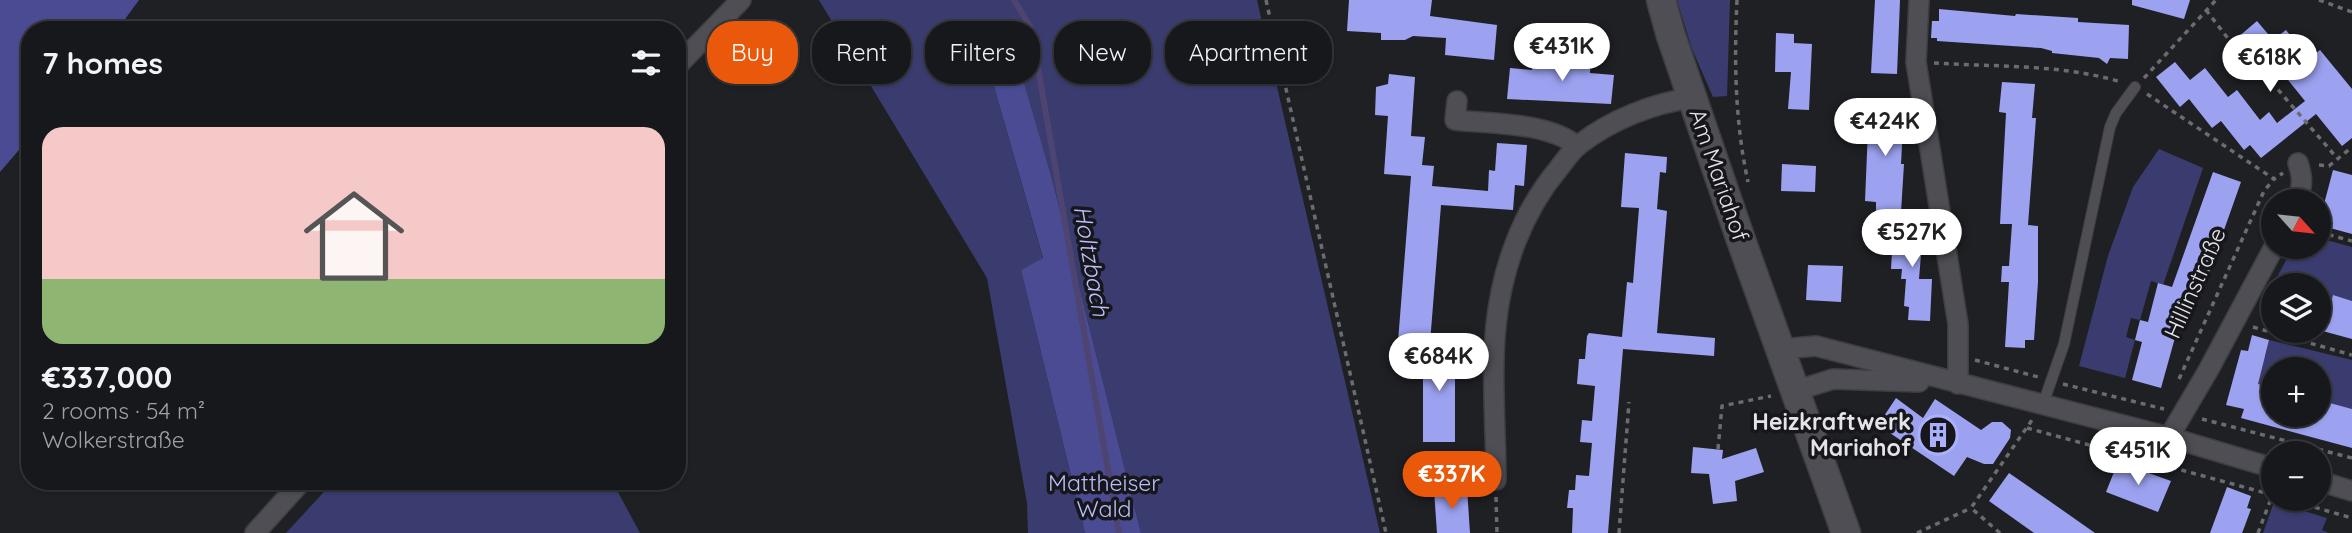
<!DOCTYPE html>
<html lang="en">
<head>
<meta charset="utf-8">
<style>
  :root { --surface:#17181b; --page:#242528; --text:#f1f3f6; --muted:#9ea0a3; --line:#36373a; --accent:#ea580c }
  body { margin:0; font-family:Quicksand,sans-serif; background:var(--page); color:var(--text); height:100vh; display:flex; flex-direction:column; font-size:26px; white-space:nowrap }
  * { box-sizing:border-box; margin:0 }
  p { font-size:23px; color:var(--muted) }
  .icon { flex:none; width:38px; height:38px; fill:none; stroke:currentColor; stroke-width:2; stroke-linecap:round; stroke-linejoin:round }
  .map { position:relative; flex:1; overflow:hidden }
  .sheet { position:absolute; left:21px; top:21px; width:665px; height:469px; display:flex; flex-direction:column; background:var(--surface); border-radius:28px; box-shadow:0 2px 5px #0004,0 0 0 2px var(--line) }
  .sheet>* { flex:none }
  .top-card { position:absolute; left:707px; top:21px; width:665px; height:63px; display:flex; gap:14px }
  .needle { width:46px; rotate:117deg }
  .tools { position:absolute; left:2261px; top:189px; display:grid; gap:14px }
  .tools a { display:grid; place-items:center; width:70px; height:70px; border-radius:50%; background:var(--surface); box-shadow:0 2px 5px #0004,0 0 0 2px var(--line); font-size:35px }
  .price { position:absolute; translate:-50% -60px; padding:0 16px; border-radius:24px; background:#fff; color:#222; font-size:23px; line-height:46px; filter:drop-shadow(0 2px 4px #0008) }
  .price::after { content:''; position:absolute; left:50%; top:42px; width:21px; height:16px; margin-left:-10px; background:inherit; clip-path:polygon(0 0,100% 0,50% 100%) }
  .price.active { background:var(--accent); color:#fff }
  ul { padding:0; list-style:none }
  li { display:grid; align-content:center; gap:14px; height:371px; padding:0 21px }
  li span { display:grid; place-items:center; height:217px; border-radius:21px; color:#555 }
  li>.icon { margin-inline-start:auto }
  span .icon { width:126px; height:126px; fill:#fffc; stroke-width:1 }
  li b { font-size:30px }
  h2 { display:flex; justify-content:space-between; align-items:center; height:84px; padding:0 21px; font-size:30px }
  .pill { padding:0 24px; border-radius:28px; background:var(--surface); box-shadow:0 2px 5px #0004,0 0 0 2px var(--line); font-size:24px; line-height:63px }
  .pill.active { background:var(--accent); color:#fff }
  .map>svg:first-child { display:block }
  .green { fill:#3a3c6f }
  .forest { fill:#4a4b92 }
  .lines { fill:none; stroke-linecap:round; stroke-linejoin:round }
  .stream { stroke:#4e4471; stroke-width:6 }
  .building { fill:#9ca2f0 }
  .lane-casing { stroke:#3d3e41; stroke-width:12 }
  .street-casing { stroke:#3d3e41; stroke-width:22 }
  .secondary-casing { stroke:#3d3e41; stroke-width:31 }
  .path { stroke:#6b6c70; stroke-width:3.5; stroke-dasharray:5 5; stroke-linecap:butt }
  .lane { stroke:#4e4e54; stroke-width:10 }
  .street { stroke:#4e4e54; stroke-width:19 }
  .secondary { stroke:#4e4e54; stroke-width:28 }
  .labels { text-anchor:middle; stroke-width:7; stroke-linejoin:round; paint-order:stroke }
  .street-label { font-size:23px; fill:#e3e4e7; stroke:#16161b }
  .poi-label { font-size:23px; font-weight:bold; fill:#e3e4e7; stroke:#16161b; text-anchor:end }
  .park-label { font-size:23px; fill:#b8bdfa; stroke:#16161b }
  .water-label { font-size:24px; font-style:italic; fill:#bac0fd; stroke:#16161b }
</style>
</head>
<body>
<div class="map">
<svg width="2352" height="533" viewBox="0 0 2352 533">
  <rect width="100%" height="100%" fill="#1f2024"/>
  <!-- green -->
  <g class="green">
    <polygon points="819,0 1257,0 1380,533 1141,533 1051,175 1017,60 993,83 1043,259 1021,270 1085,533 1028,533 1027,503 987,278"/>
    <polygon points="1677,0 1730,0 1727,96 1713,97 1692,49"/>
    <polygon points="2159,149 2203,168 2163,285 2151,281 2140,320 2131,318 2126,337 2135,340 2125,378 2079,366 2108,256 2133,187"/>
    <polygon points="2319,238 2352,247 2352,301 2333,296 2331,303 2319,300 2319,285 2273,285 2293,247 2319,247"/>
    <polygon points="2269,340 2352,360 2352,409 2319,400 2319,369 2273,369 2273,388 2251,382 2258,356 2265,357"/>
    <polygon points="334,481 612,481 640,533 286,533"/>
    <polygon points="2274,502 2327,518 2322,530 2329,533 2263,533"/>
  </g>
  <!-- forest -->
  <g class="forest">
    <polygon points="0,0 139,0 117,30 30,30 30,137 0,172"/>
    <polygon points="1017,59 1051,175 1141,533 1085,533 1021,270 1043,258 993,83"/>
  </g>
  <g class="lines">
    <!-- stream -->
    <polyline class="stream" points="1014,0 1031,28 1119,533"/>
  </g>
  <!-- building -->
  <g class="building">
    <polygon points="1349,0 1432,0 1430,16 1497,25 1494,60 1445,55 1446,38 1413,36 1405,40 1381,40 1381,33 1347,31"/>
    <polygon points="1875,0 1900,0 1897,74 1871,73"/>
    <polygon points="2132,0 2190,0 2184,19 2132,5"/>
    <polygon points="1939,9 2015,16 2016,14 2078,18 2078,22 2129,25 2128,59 2110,58 2107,64 2099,58 2052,53 2052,51 2041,48 1937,41 1937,38 1931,38 1932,21 1939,21"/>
    <polygon points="2257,21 2273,40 2286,30 2309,59 2320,50 2352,89 2352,138 2342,146 2316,114 2261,158 2250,145 2244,150 2221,121 2212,128 2189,99 2180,107 2156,77 2175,62 2190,80 2205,68 2228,97 2237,90 2260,120 2269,112 2277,123 2305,101 2271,59 2261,68 2237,38"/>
    <polygon points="1776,33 1794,34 1794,43 1812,44 1809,110 1788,109 1791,72 1775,72"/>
    <polygon points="1572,54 1591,55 1590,73 1614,75 1611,104 1507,99 1510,68 1532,70 1533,64 1571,66"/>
    <polygon points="1389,74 1415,77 1411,136 1425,137 1422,165 1434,166 1432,186 1488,191 1489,170 1495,171 1497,143 1527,145 1524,186 1515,185 1513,210 1441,205 1430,343 1398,342 1411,176 1384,174 1388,116 1375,115 1376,87 1388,84"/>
    <polygon points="2002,82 2035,84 2032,118 2036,118 2028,225 2038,226 2038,282 2034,340 2025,340 2025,348 2005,347 2009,282 2001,282 2002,266 2009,266 2012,224 2000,224 2006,113 1999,112"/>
    <polygon points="1869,105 1904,108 1901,164 1904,164 1901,212 1876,211 1876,202 1865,201"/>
    <polygon points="1625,153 1667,157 1666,173 1660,172 1657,209 1667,211 1657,333 1715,338 1714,356 1623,349 1608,533 1572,533 1573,508 1567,508 1569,490 1575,490 1576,475 1589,476 1592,443 1580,442 1582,420 1592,421 1595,386 1577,384 1579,359 1585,359 1587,336 1589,333 1622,337 1627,282 1633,283 1639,208 1621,207"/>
    <polygon points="1782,164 1816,166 1815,192 1781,191"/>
    <polygon points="2333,170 2352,175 2352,234 2319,225 2319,207 2323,208"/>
    <polygon points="2213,172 2241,182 2201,295 2188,291 2161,388 2132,380 2142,342 2135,340 2140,320 2148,322 2158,283 2172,287"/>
    <polygon points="1894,219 1914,220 1913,231 1923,231 1919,279 1932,279 1930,321 1908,320 1909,307 1904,306 1906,279 1901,279 1902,269 1891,269"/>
    <polygon points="1808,265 1843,266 1841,302 1806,300"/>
    <polygon points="2333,295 2352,301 2352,339 2319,330 2319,300 2331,303"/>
    <polygon points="2252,335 2269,340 2258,384 2273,388 2273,415 2319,415 2319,400 2352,409 2352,448 2241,418 2244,409 2226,405 2241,350 2248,351"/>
    <polygon points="1423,343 1455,345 1455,442 1423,442"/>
    <polygon points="1896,398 1923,418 1935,399 1981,430 1992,422 2002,422 2011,430 2010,438 1993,464 1984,464 1967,457 1954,476 1878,425"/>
    <polygon points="1693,447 1723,450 1722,459 1756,448 1764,472 1735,481 1737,501 1713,504 1709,474 1691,473"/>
    <polygon points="2118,462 2171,481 2158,512 2106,492"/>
    <polygon points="2009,473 2048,500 2095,533 2034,533 1989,501"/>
    <polygon points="2227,487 2251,496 2247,508 2251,509 2244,528 2242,533 2210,533"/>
    <polygon points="1467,488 1470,533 1437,533 1434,490"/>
  </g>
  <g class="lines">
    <!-- lane casing -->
    <g class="lane-casing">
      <polyline id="lane" points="2043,404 2064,344 2110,127 2116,113 2135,87"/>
    </g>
    <!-- street casing -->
    <g class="street-casing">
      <g id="street">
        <polyline points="1919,0 1916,62 1958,324 1958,384"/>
        <polyline points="677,66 741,0"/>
        <path d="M1457,101L1455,120C1492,124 1548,122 1577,146"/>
        <path d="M2296,201C2303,187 2303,178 2298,163"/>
        <polyline points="1781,349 1816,346 2169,437 2273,468"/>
        <polyline points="1795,391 1833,379 1919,382"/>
        <polyline points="2169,437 2209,369 2274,247"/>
        <path d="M1496,480C1496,431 1491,373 1496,325C1502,268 1522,212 1559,168C1565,160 1572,150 1580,144C1611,120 1653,103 1692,98"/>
        <polyline points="2319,481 2352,491"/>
        <polyline points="255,533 302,481"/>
      </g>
    </g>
    <!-- secondary casing -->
    <g class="secondary-casing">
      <polyline id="secondary" points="1661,0 1671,36 1741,240 1846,533"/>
    </g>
    <!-- path -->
    <g class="path">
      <polyline points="1266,0 1386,533"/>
      <path d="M1737,0C1734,61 1735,122 1748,182"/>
      <polyline points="2319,0 2352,12"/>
      <polyline points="2206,10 2257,76 2268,78 2337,158"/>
      <path d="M1934,63C1995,67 2062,64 2121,82"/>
      <polyline points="2144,78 2216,0"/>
      <polyline points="2147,94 2274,179 2283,173"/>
      <polyline points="2319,165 2329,166 2352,147"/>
      <polyline points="2319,232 2352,241"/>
      <polyline points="2253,327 2352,355"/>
      <polyline points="1975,360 2038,377"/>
      <polyline points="2179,379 2264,191 2274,179"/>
      <polyline points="2063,384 2164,409"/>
      <polyline points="2202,419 2352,458"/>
      <polyline points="2027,428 2273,495"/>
      <polyline points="1718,449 1722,406 1771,396"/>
      <polyline points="1496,497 1497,533"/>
      <polyline points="2286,499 2352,518"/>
      <polyline points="1619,533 1629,402"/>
      <polyline points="1917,533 1971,508"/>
      <polyline points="2000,533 1971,508 2032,420"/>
      <polyline points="2258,533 2272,496"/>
    </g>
    <!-- lane -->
    <use href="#lane" class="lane"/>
    <!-- street -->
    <use href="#street" class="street"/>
    <!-- secondary -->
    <use href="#secondary" class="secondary"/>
  </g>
  <!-- icons -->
  <defs>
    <g id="building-ring" transform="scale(2.0125)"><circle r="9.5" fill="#16161b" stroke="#aab0fb" stroke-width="1.5"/><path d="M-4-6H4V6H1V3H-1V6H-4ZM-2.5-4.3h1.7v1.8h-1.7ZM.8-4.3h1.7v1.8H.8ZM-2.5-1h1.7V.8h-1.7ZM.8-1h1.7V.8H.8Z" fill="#aab0fb"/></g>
  </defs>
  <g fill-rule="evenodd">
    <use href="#building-ring" x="1938" y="435"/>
  </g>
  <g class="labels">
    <!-- street labels -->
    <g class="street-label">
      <text transform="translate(1719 175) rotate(71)" y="8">Am Mariahof</text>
      <text transform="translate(2195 283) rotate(-66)" y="8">Hillinstraße</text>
    </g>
    <!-- poi labels -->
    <g class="poi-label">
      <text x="1911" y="430">Heizkraftwerk<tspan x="1911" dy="26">Mariahof</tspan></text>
    </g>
    <!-- park labels -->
    <g class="park-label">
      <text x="1104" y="491">Mattheiser<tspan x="1104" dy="26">Wald</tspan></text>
    </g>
    <!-- water labels -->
    <g class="water-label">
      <text transform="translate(1091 261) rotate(80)" y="8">Holtzbach</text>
    </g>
  </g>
</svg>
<div class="tools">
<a><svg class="needle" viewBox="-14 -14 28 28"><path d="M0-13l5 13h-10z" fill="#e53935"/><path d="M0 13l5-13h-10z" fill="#9ea0a3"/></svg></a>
<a><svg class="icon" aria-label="layers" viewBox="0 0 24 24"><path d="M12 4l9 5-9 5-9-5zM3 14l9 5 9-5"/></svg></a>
<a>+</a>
<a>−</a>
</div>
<b class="price" style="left:1562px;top:83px">€431K</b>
<b class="price" style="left:2270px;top:94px">€618K</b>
<b class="price" style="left:1885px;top:158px">€424K</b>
<b class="price" style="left:1912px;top:269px">€527K</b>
<b class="price" style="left:1439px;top:393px">€684K</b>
<b class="price" style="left:2138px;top:487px">€451K</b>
<b class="price active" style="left:1452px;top:511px">€337K</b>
<div class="top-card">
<a class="pill active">Buy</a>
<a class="pill">Rent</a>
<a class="pill">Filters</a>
<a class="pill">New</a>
<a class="pill">Apartment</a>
</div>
<section class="sheet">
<h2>7 homes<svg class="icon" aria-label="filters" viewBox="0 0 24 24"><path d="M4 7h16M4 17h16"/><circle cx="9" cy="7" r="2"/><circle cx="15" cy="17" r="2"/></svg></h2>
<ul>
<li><span style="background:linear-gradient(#f6c9c9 70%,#8fb573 0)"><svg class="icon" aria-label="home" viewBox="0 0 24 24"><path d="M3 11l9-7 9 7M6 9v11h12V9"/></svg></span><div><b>€337,000</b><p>2 rooms · 54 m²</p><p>Wolkerstraße</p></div></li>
</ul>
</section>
</div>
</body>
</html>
